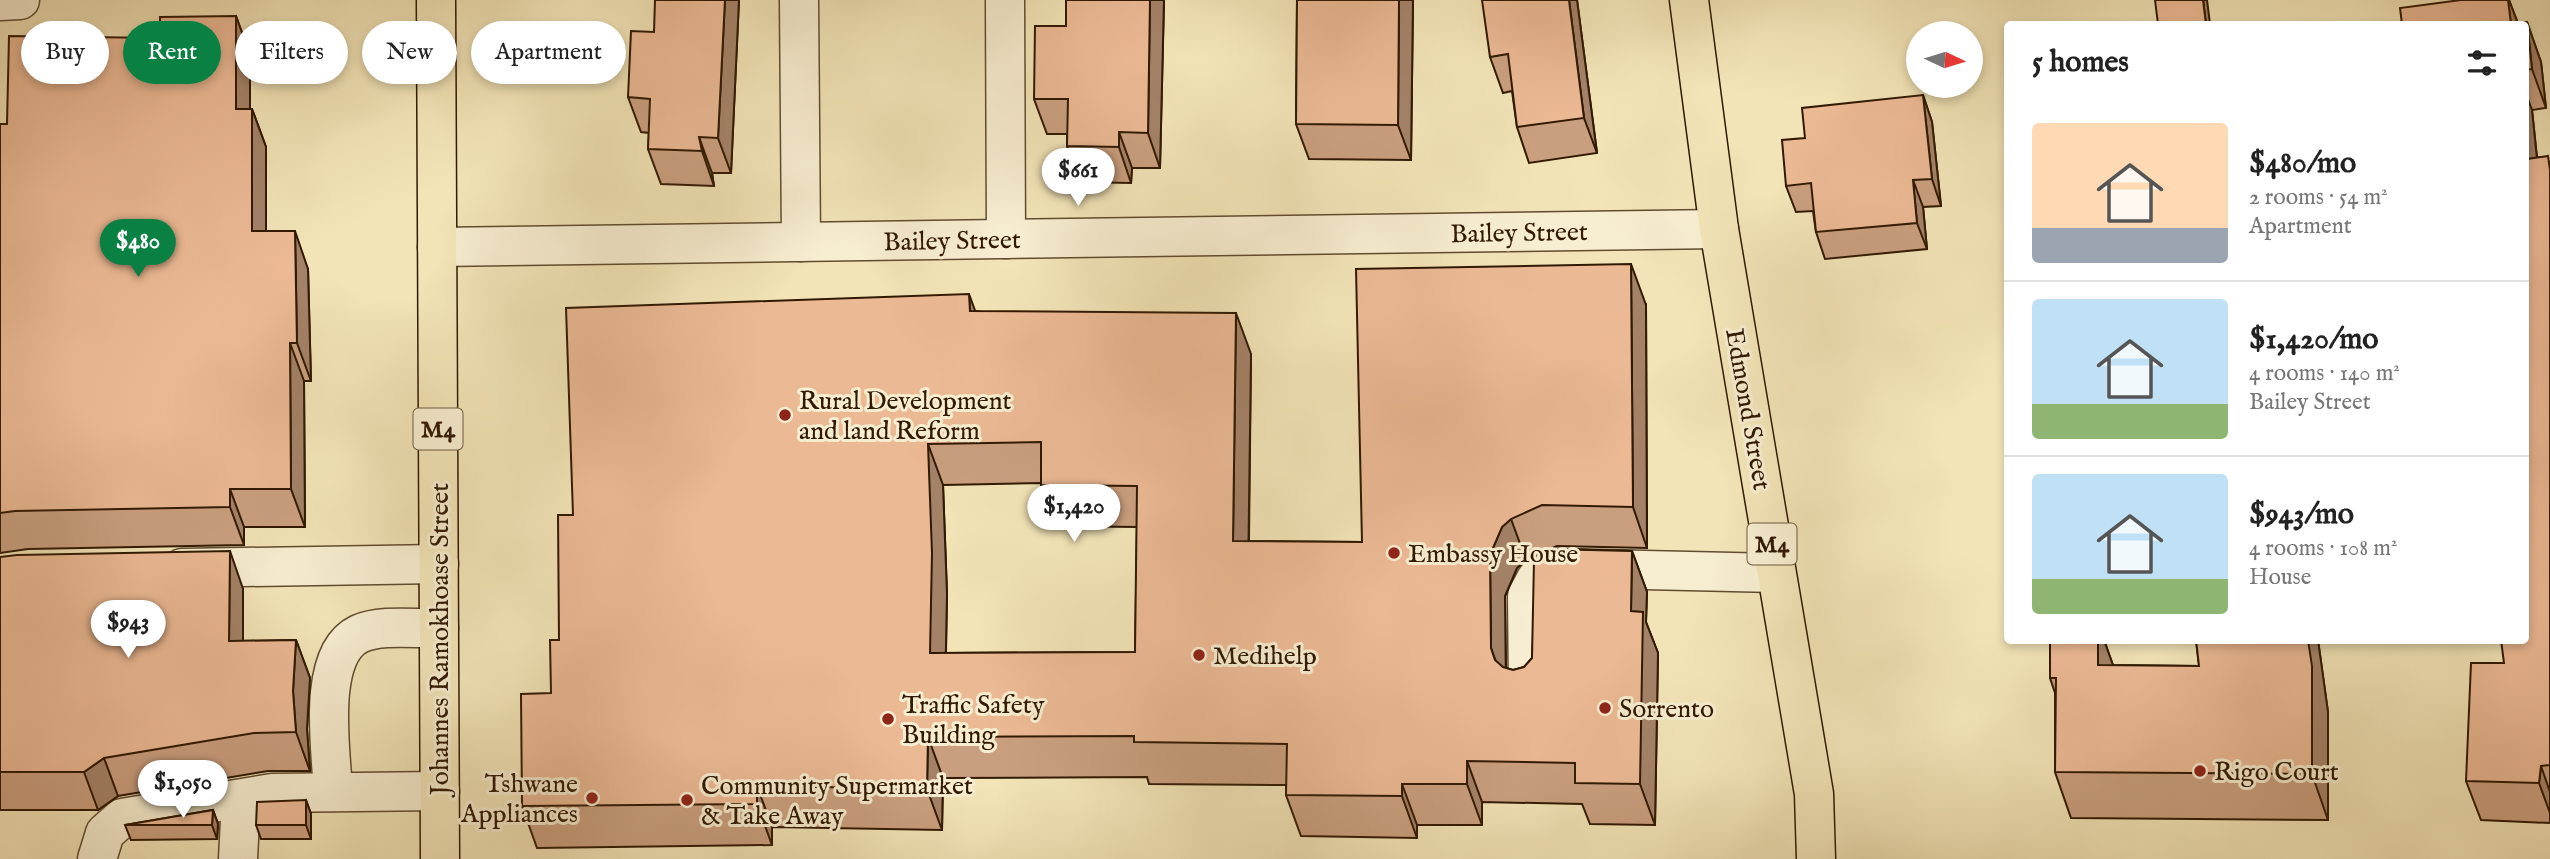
<!DOCTYPE html>
<html lang="en">
<head>
<meta charset="utf-8">
<style>
  :root { --surface:#fff; --page:#f6f6f6; --text:#222; --muted:#767676; --line:#e0e0e0; --accent:#0b8043 }
  body { margin:0; font-family:"IM FELL English",serif; background:var(--page); color:var(--text); height:100vh; display:flex; flex-direction:column; font-size:26px; white-space:nowrap }
  * { box-sizing:border-box; margin:0 }
  p { font-size:23px; color:var(--muted) }
  .icon { flex:none; width:38px; height:38px; fill:none; stroke:currentColor; stroke-width:2; stroke-linecap:round; stroke-linejoin:round }
  .map { position:relative; flex:1; overflow:hidden }
  .side { position:absolute; left:2004px; top:21px; width:525px; height:623px; display:flex; flex-direction:column; background:var(--surface); border-radius:7px; box-shadow:0 4px 10px #0003 }
  .side>* { flex:none }
  .banner { position:absolute; left:21px; top:21px; width:665px; height:63px; display:flex; gap:14px }
  .needle { width:46px; rotate:94deg }
  .fabs { position:absolute; left:1906px; top:21px; display:grid; gap:14px }
  .fabs a { display:grid; place-items:center; width:77px; height:77px; border-radius:50%; background:var(--surface); box-shadow:0 4px 10px #0003; font-size:35px }
  .price { position:absolute; translate:-50% -60px; padding:0 16px; border-radius:24px; background:#fff; color:#222; font-size:23px; line-height:46px; filter:drop-shadow(0 2px 4px #0008) }
  .price::after { content:''; position:absolute; left:50%; top:42px; width:21px; height:16px; margin-left:-10px; background:inherit; clip-path:polygon(0 0,100% 0,50% 100%) }
  .price.selected { background:var(--accent); color:#fff }
  ul { padding:0; list-style:none }
  li { display:flex; align-items:center; gap:21px; height:175px; padding:0 28px }
  li+li { border-top:2px solid var(--line) }
  li span { display:grid; place-items:center; flex:none; width:196px; height:140px; border-radius:7px; color:#555 }
  li>.icon { margin-inline-start:auto }
  span .icon { width:84px; height:84px; fill:#fffc; stroke-width:1 }
  li b { font-size:30px }
  h2 { display:flex; justify-content:space-between; align-items:center; height:84px; padding:0 28px; font-size:30px }
  .tag { padding:0 24px; border-radius:32px; background:var(--surface); box-shadow:0 4px 10px #0003; font-size:24px; line-height:63px }
  .tag.selected { background:var(--accent); color:#fff }
  .map>svg:first-child { display:block }
  .lines { fill:none; stroke-linecap:round; stroke-linejoin:round }
  .minor-casing { stroke:#614c2f; stroke-width:41 }
  .major-casing { stroke:#311902; stroke-width:41 }
  .minor { stroke:#f7edd0; stroke-width:38 }
  .major { stroke:#f2e4b7; stroke-width:38 }
  .wall { fill:#ca9f7f; stroke:#311902; stroke-width:2; fill-rule:evenodd }
  .shaded-wall { fill:#a48268; stroke:#311902; stroke-width:2 }
  .building { fill:#ebb994; stroke:#311902; stroke-width:2; fill-rule:evenodd }
  .poi-dot { fill:#8f2418; stroke:#f7edd0; stroke-width:2.5 }
  .labels { text-anchor:middle; stroke-width:6; stroke-linejoin:round; paint-order:stroke }
  .shield { fill:#f7edd0; stroke:#6c5940; stroke-width:2 }
  .shield-label { font-size:24px; font-weight:bold; fill:#311902 }
  .street-label { font-size:26px; fill:#311902; stroke:#f7edd0 }
  .poi-label { font-size:26px; fill:#311902; stroke:#f7edd0; text-anchor:start }
</style>
</head>
<body>
<div class="map">
<svg width="2550" height="859" viewBox="0 0 2550 859">
  <rect width="100%" height="100%" fill="#f2e4b7"/>
  <filter id="stains"><feTurbulence type="fractalNoise" baseFrequency=".00286" numOctaves="4"/><feColorMatrix values="0 0 0 0 .2 0 0 0 0 .09 0 0 0 0 .02 0 0 0 .5 -.17"/></filter>
  <radialGradient id="worn" r=".72"><stop offset=".6" stop-color="#630" stop-opacity="0"/><stop offset="1" stop-color="#630" stop-opacity=".3"/></radialGradient>
  <g class="lines">
    <!-- minor casing -->
    <g class="minor-casing">
      <g id="minor">
        <polyline points="799,0 801,242"/>
        <polyline points="1005,0 1006,239"/>
        <polyline points="0,1 20,0"/>
        <polyline points="437,247 1719,229"/>
        <polyline points="182,568 439,564"/>
        <polyline points="1528,689 1527,596 1536,579 1557,568 1776,573"/>
        <path d="M333,790C331,751 316,655 359,634C381,624 416,629 439,628"/>
        <polyline points="97,859 105,833 122,818 272,793 440,791"/>
        <polyline points="238,859 241,799"/>
      </g>
    </g>
    <!-- major casing -->
    <g class="major-casing">
      <g id="major">
        <polyline points="436,0 440,859"/>
        <polyline points="1689,0 1719,229 1814,794 1816,859"/>
      </g>
    </g>
    <!-- minor -->
    <use href="#minor" class="minor"/>
    <!-- major -->
    <use href="#major" class="major"/>
  </g>
  <!-- wall -->
  <g class="wall">
    <polygon points="739,0 731,173 712,173 714,186 661,184 648,149 649,133 641,132 628,97 654,32"/>
    <polygon points="1164,0 1160,168 1132,168 1131,183 1080,182 1067,146 1067,134 1047,134 1034,99 1066,26"/>
    <polygon points="1297,0 1413,0 1411,160 1309,159 1296,124"/>
    <polygon points="1577,0 1597,153 1529,163 1517,127 1512,91 1503,93 1490,57"/>
    <polygon points="2461,0 2509,0 2518,23 2527,22 2541,62 2546,108 2532,110 2537,157 2550,162 2550,823 2481,820 2466,781 2504,663 2525,640 2525,24 2402,24"/>
    <polygon points="236,16 250,55 250,109 252,109 266,147 266,231 308,269 311,381 304,381 305,527 244,527 244,545 28,549 0,553 0,124 7,124 160,38"/>
    <polygon points="1923,95 1932,122 1941,206 1923,207 1927,249 1825,259 1816,232 1813,211 1796,212 1786,186 1805,138"/>
    <path d="M1646,305L1647,548L1557,546L1550,549L1632,551L1647,592L1646,622L1658,653L1655,825L1590,824L1582,804L1482,802V825H1417V838L1301,836L1286,795V785L1149,784L1147,777L943,778L942,830L772,827V845L537,848L522,806L551,693L559,640L573,515L976,311L1251,354L1249,541L1362,542ZM1041,483L1055,526L1137,527L1135,652L946,653L947,594L943,485ZM1537,555L1532,658L1524,667L1513,670L1506,668L1505,596L1517,568L1526,560Z"/>
    <polygon points="0,557 243,589 243,641 296,640 310,678 307,729 310,771 268,771 118,796 98,810 0,810"/>
    <polygon points="2050,640 2104,640 2113,665 2199,666 2196,640 2318,640 2328,712 2328,820 2071,818 2055,772 2055,693 2050,678"/>
    <polygon points="306,800 311,814 311,839 261,839 256,825"/>
    <polygon points="213,810 218,824 217,839 131,840 125,825"/>
  </g>
  <!-- shaded-wall -->
  <g class="shaded-wall">
    <polygon points="725,0 739,0 731,173 718,138"/>
    <polygon points="1150,0 1164,0 1160,168 1148,133"/>
    <polygon points="1399,0 1413,0 1411,160 1398,125"/>
    <polygon points="1569,0 1577,0 1597,153 1584,118"/>
    <polygon points="2203,0 2207,0 2210,24 2206,24"/>
    <polygon points="2508,0 2509,0 2518,24 2511,24"/>
    <polygon points="236,16 250,55 250,147 236,109"/>
    <polygon points="2527,22 2541,62 2546,108 2532,69"/>
    <polygon points="2525,91 2532,110 2541,198 2527,159 2525,143"/>
    <polygon points="1923,95 1932,122 1941,206 1932,179"/>
    <polygon points="252,109 266,147 266,269 252,231"/>
    <polygon points="1119,132 1132,168 1131,183 1119,147"/>
    <polygon points="699,137 712,173 714,186 702,151"/>
    <polygon points="1913,180 1923,207 1927,249 1917,223"/>
    <polygon points="295,231 308,269 311,381 297,343"/>
    <polygon points="1631,264 1646,305 1647,548 1633,507"/>
    <polygon points="969,294 984,335 970,311"/>
    <polygon points="1236,313 1251,354 1248,582 1233,541"/>
    <polygon points="290,343 304,381 305,527 291,489"/>
    <polygon points="928,444 943,485 947,594 945,694 930,653"/>
    <polygon points="230,489 244,527 244,545 230,507"/>
    <polygon points="1511,519 1526,560 1517,568 1505,596 1506,689 1510,701 1491,648 1490,555 1502,527"/>
    <polygon points="230,551 243,589 243,679 229,641"/>
    <polygon points="1632,551 1647,592 1646,622 1658,653 1655,825 1640,784 1631,611"/>
    <polygon points="296,640 310,678 307,729 310,771 296,732 293,691"/>
    <polygon points="2098,640 2104,640 2115,671 2098,665"/>
    <polygon points="2308,640 2318,640 2328,712 2328,820 2312,774"/>
    <polygon points="928,737 943,778 942,830 927,789"/>
    <polygon points="104,758 118,796 98,810 84,772"/>
    <polygon points="1467,761 1482,802 1482,825 1467,784"/>
    <polygon points="2541,766 2550,792 2550,813 2539,783"/>
    <polygon points="1402,784 1417,825 1417,838 1402,796"/>
    <polygon points="757,786 772,827 772,845 757,804"/>
    <polygon points="306,800 311,814 311,839 306,825"/>
    <polygon points="213,810 218,824 217,839 212,825"/>
  </g>
  <!-- building -->
  <g class="building">
    <polygon points="655,0 725,0 718,138 699,137 702,151 648,149 650,99 628,97 631,31 654,32"/>
    <polygon points="1066,0 1150,0 1148,133 1119,132 1119,147 1067,146 1068,99 1034,99 1035,26 1066,26"/>
    <polygon points="1297,0 1399,0 1398,125 1296,124"/>
    <polygon points="1482,0 1569,0 1584,118 1517,127 1508,54 1490,57"/>
    <polygon points="2155,0 2203,0 2206,24 2158,24"/>
    <polygon points="2461,0 2508,0 2511,24 2527,22 2532,69 2525,70 2525,24 2402,24 2400,8"/>
    <polygon points="236,16 236,109 252,109 252,231 295,231 297,343 290,343 291,489 230,489 230,507 15,511 0,513 0,124 7,124 9,36 160,38 160,17"/>
    <polygon points="1923,95 1932,179 1913,180 1917,223 1816,232 1811,183 1786,186 1782,140 1805,138 1802,108"/>
    <polygon points="2525,143 2527,159 2548,156 2550,170 2550,765 2541,766 2539,783 2466,781 2471,663 2504,663 2501,640 2525,640"/>
    <path d="M1631,264L1633,507L1542,505L1511,519L1502,527L1490,555L1491,648L1495,660L1503,667L1513,670L1524,667L1532,658L1534,560L1537,554L1547,549L1632,551L1631,611L1643,612L1640,784L1575,783V763L1467,761V784H1402V796L1286,795L1287,744L1134,742V736L928,737L927,789L757,786V804L522,806L521,694L551,693L550,640H559L558,515H573L566,308L969,294L970,311L1236,313L1233,541L1362,542L1356,269ZM1041,442V485L1137,486L1135,652L930,653L932,553L928,444Z"/>
    <polygon points="230,551 229,641 296,640 293,691 296,732 254,733 104,758 84,772 0,772 0,557 17,555"/>
    <polygon points="2050,640 2098,640 2098,665 2199,666 2196,640 2308,640 2312,666 2312,774 2055,772 2056,678 2050,678"/>
    <polygon points="306,800 306,825 256,825 257,802"/>
    <polygon points="213,810 212,825 125,825"/>
  </g>
  <!-- markers -->
  <g class="poi-dot">
    <circle cx="785" cy="415" r="7"/>
    <circle cx="1394" cy="553" r="7"/>
    <circle cx="1199" cy="655" r="7"/>
    <circle cx="1605" cy="708" r="7"/>
    <circle cx="888" cy="719" r="7"/>
    <circle cx="2200" cy="771" r="7"/>
    <circle cx="592" cy="798" r="7"/>
    <circle cx="687" cy="800" r="7"/>
  </g>
  <g class="labels">
    <!-- shield labels -->
    <g class="shield">
      <rect x="413.5" y="408.5" width="49" height="41" rx="5"/>
      <rect x="1747.5" y="523.5" width="49" height="41" rx="5"/>
    </g>
    <g class="shield-label">
      <text x="438" y="437">M4</text>
      <text x="1772" y="552">M4</text>
    </g>
    <!-- street labels -->
    <g class="street-label">
      <text transform="translate(1519 232) rotate(-1)" y="9">Bailey Street</text>
      <text transform="translate(952 240) rotate(-1)" y="9">Bailey Street</text>
      <text transform="translate(1749 409) rotate(80)" y="9">Edmond Street</text>
      <text transform="translate(439 639) rotate(-90)" y="9">Johannes Ramokhoase Street</text>
    </g>
    <!-- poi labels -->
    <g class="poi-label">
      <text x="799" y="409">Rural Development<tspan x="799" dy="30">and land Reform</tspan></text>
      <text x="1408" y="562">Embassy House</text>
      <text x="1213" y="664">Medihelp</text>
      <text x="902" y="713">Traffic Safety<tspan x="902" dy="30">Building</tspan></text>
      <text x="1619" y="717">Sorrento</text>
      <text x="2214" y="780">Rigo Court</text>
      <text x="578" y="792" text-anchor="end">Tshwane<tspan x="578" dy="30">Appliances</tspan></text>
      <text x="701" y="794">Community Supermarket<tspan x="701" dy="30">&amp; Take Away</tspan></text>
    </g>
  </g>
  <rect width="100%" height="100%" filter="url(#stains)"/>
  <rect width="100%" height="100%" fill="url(#worn)"/>
</svg>
<div class="fabs">
<a><svg class="needle" viewBox="-14 -14 28 28"><path d="M0-13l5 13h-10z" fill="#e53935"/><path d="M0 13l5-13h-10z" fill="#767676"/></svg></a>
</div>
<b class="price" style="left:1078px;top:208px">$661</b>
<b class="price selected" style="left:138px;top:279px">$480</b>
<b class="price" style="left:1074px;top:544px">$1,420</b>
<b class="price" style="left:128px;top:660px">$943</b>
<b class="price" style="left:183px;top:820px">$1,050</b>
<div class="banner">
<a class="tag">Buy</a>
<a class="tag selected">Rent</a>
<a class="tag">Filters</a>
<a class="tag">New</a>
<a class="tag">Apartment</a>
</div>
<section class="side">
<h2>5 homes<svg class="icon" aria-label="filters" viewBox="0 0 24 24"><path d="M4 7h16M4 17h16"/><circle cx="9" cy="7" r="2"/><circle cx="15" cy="17" r="2"/></svg></h2>
<ul>
<li><span style="background:linear-gradient(#ffd9b3 75%,#9aa5b1 0)"><svg class="icon" aria-label="home" viewBox="0 0 24 24"><path d="M3 11l9-7 9 7M6 9v11h12V9"/></svg></span><div><b>$480/mo</b><p>2 rooms · 54 m²</p><p>Apartment</p></div></li>
<li><span style="background:linear-gradient(#bfe0f5 75%,#8fb573 0)"><svg class="icon" aria-label="home" viewBox="0 0 24 24"><path d="M3 11l9-7 9 7M6 9v11h12V9"/></svg></span><div><b>$1,420/mo</b><p>4 rooms · 140 m²</p><p>Bailey Street</p></div></li>
<li><span style="background:linear-gradient(#bfe0f5 75%,#8fb573 0)"><svg class="icon" aria-label="home" viewBox="0 0 24 24"><path d="M3 11l9-7 9 7M6 9v11h12V9"/></svg></span><div><b>$943/mo</b><p>4 rooms · 108 m²</p><p>House</p></div></li>
</ul>
</section>
</div>
</body>
</html>
